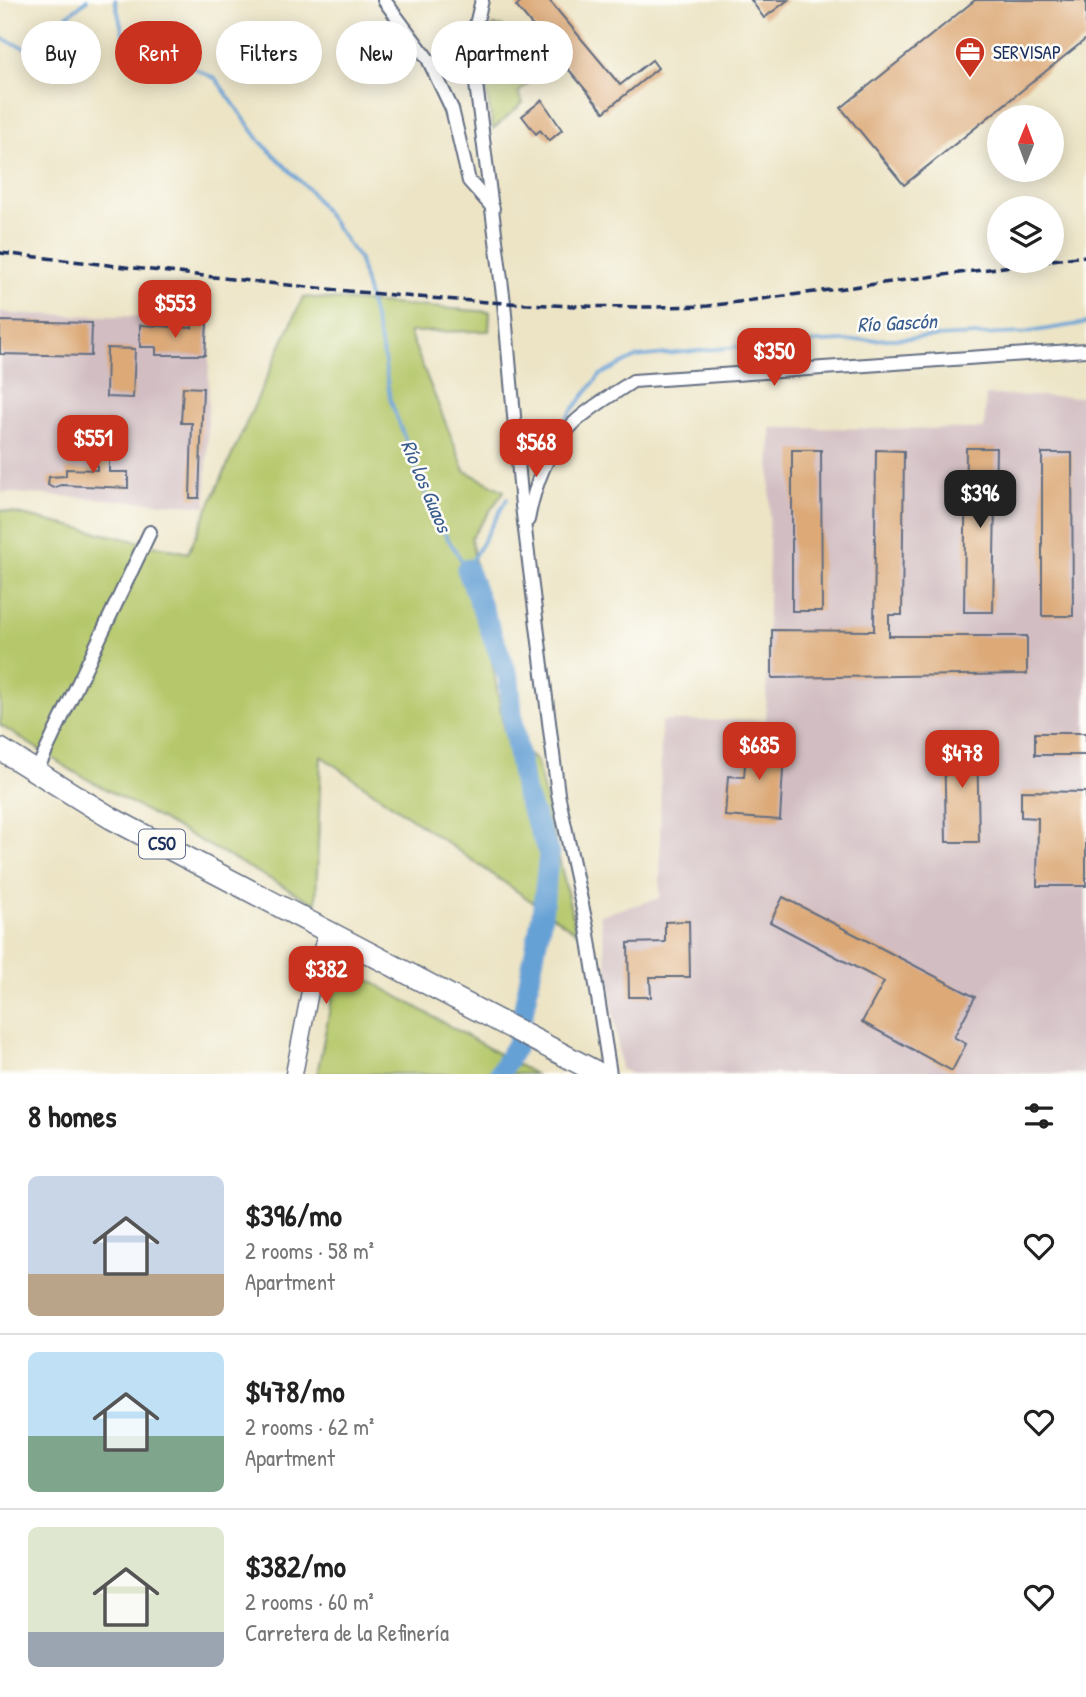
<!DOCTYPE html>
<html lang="en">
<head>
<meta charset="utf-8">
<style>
  :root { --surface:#fff; --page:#f6f6f6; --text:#222; --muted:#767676; --line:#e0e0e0; --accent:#c8321e }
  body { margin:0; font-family:"Patrick Hand",sans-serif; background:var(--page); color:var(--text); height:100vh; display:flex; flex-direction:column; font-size:26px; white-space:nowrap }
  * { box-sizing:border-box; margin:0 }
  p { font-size:23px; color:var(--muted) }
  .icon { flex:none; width:38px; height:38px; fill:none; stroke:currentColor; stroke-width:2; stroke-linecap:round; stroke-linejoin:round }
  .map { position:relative; height:1074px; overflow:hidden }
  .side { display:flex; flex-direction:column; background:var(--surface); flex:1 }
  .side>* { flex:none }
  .guide { position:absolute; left:21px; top:21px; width:700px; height:63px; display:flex; gap:14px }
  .needle { width:46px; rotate:1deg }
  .fabs { position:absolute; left:987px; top:105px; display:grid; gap:14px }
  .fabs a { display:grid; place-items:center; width:77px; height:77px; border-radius:50%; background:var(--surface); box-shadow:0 4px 18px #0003; font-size:35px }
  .price { position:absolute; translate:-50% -60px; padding:0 16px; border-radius:14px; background:var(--accent); color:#fff; font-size:23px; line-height:46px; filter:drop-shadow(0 2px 4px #0008) }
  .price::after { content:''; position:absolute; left:50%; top:42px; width:21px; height:16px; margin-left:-10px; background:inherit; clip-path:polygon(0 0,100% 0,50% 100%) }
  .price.on { background:#222; color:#fff }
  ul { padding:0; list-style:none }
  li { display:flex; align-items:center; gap:21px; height:175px; padding:0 28px }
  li+li { border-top:2px solid var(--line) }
  li span { display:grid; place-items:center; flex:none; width:196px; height:140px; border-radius:10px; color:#555 }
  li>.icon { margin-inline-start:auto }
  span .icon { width:84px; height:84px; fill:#fffc; stroke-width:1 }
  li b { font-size:30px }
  h2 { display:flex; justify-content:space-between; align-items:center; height:84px; padding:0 28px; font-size:30px }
  .tag { padding:0 24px; border-radius:32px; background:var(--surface); box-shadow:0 4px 18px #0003; font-size:24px; line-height:63px }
  .tag.on { background:var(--accent); color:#fff }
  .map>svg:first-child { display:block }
  .industrial { fill:#d2bec2 }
  .green { fill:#b5c76b; stroke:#687b64; stroke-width:2 }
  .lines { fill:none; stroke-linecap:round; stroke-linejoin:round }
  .stream { stroke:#66a1d6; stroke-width:3.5 }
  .river { stroke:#66a1d6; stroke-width:21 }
  .building { fill:#dca977 }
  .minor-casing { stroke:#646e82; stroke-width:16 }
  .tertiary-casing { stroke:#646e82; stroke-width:19 }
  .primary-casing { stroke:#646e82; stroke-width:24 }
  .minor { stroke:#fff; stroke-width:12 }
  .tertiary { stroke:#fff; stroke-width:16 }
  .primary { stroke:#fff; stroke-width:21 }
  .rail { stroke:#1b2f5e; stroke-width:3.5; stroke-dasharray:10 5; stroke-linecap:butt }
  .labels { text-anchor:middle; stroke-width:5; stroke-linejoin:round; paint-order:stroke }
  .shield { fill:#fdfcf7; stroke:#5f6c8c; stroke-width:2 }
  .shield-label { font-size:18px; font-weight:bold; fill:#1b2f5e }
  .poi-label { font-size:19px; fill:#1b2f5e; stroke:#fdfcf7; text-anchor:start }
  .water-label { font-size:21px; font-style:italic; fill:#395d8e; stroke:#fdfcf7 }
</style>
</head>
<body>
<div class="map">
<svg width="1086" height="1074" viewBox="0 0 1086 1074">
  <rect width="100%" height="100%" fill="#fdfcf7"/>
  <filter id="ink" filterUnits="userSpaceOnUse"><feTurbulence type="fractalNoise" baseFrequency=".0143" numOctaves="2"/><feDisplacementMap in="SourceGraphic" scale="14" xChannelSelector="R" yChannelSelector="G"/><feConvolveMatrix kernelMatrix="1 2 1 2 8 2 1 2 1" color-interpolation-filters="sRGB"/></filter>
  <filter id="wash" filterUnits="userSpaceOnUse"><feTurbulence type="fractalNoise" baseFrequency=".00686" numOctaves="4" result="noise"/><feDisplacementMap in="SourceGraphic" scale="28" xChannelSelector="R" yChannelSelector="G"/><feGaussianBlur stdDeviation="1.57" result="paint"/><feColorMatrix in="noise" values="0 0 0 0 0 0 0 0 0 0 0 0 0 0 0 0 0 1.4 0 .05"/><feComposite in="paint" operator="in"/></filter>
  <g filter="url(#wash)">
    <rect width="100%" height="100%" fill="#ece4c5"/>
    <!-- industrial -->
    <g class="industrial">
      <polygon points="0,311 12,314 210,318 206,506 0,492"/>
      <polygon points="986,395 1086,397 1086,1074 632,1074 621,1069 600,915 660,898 661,721 766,720 771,428 984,429"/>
    </g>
    <!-- green -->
    <g class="green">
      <polygon points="493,26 504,27 540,72 518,93 523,103 493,129 480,51 481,36"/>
      <polygon points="303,297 490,312 489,331 409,332 465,471 504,491 471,538 504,731 537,762 576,932 321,756 316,904 74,772 0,725 0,510 188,553"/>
      <polygon points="339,963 534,1074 317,1074"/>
    </g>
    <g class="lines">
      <!-- stream -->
      <g class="stream">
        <polyline points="115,0 128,55 169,56 216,79 260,141 311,192 359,259 384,357 390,399 436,520 467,569 507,499"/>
        <polyline points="0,38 26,48 87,0"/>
        <polyline points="540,451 600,375 636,357 756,345 1022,333 1086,323"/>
      </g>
      <!-- river -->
      <polyline class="river" points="467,569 509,679 513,725 525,793 549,854 542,915 517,1044 499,1074"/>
    </g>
    <g id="blocks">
      <!-- building -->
      <g class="building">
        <polygon points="523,0 549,0 620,85 652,60 658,68 604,112 516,6"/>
        <polygon points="751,0 788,0 764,18"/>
        <polygon points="975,0 1086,0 1086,39 904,185 841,108"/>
        <polygon points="542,100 562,130 549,141 540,130 536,134 522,116"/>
        <polygon points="0,321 92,323 91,356 0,354"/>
        <polygon points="192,324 207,324 205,355 156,355 156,347 140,347 140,325 192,328"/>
        <polygon points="107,348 135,349 133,398 106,397"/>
        <polygon points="183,387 203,388 199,498 190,498 192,423 181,423"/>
        <polygon points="97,447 109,447 109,472 128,472 128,488 61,485 53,488 48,485 49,477 66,476 66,469 97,470"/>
        <polygon points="966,448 996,448 993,612 964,612"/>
        <polygon points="792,450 821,450 822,611 792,611"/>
        <polygon points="876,450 904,451 902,615 889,615 889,636 1027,636 1027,674 772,678 772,630 874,631"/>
        <polygon points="1042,453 1072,453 1073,616 1042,616"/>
        <rect x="1035" y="733" width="51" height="22"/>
        <polygon points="761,735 785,736 780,820 725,816 728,776 744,777 747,742 761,743"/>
        <polygon points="944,739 977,739 979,842 946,842"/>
        <polygon points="1021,791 1086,792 1086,886 1037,886 1038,818 1021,817"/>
        <polygon points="783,897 975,997 954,1037 966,1044 952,1071 862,1022 884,982 770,922"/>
        <polygon points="689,921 690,977 650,977 651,997 629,997 628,943 665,942 665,922"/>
      </g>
    </g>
  </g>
  <g filter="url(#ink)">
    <use href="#blocks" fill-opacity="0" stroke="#646e82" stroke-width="2"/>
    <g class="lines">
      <!-- minor casing -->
      <g class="minor-casing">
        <g id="minor">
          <polyline points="384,0 428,59 452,109 469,181 493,208"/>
          <polyline points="482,0 474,33 475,76 504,303 522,506 558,794 587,928 610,1074"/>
          <path d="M528,520C534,487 548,446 575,422C592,406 614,394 633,381L1086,350"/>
          <polyline points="36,772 150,532"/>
        </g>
      </g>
      <!-- tertiary casing -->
      <g class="tertiary-casing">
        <polyline id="tertiary" points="294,1074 312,981 328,930"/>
      </g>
      <!-- primary casing -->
      <g class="primary-casing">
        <polyline id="primary" points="0,749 111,818 600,1074"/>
      </g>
      <!-- minor -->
      <use href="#minor" class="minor"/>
      <!-- tertiary -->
      <use href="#tertiary" class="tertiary"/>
      <!-- primary -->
      <use href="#primary" class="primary"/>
      <!-- rail -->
      <g class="rail">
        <path d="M0,253C235,278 471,313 708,306L1050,261"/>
        <polyline points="1052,260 1086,256"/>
      </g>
    </g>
  </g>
  <!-- icons -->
  <defs>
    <g id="office-pin" transform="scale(1.575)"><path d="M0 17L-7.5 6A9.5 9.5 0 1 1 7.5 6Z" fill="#c8321e" stroke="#fdfcf7"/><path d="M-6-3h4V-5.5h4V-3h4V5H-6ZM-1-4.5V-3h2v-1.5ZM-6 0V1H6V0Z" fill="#fff"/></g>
  </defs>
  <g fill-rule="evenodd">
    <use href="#office-pin" x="970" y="52"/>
  </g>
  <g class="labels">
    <!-- shield labels -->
    <rect class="shield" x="139" y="829.5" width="46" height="29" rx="5"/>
    <g class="shield-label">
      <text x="162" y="850">CSO</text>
    </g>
    <!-- poi labels -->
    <g class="poi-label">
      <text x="993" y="59">SERVISAP</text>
    </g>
    <!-- water labels -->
    <g class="water-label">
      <text transform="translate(897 323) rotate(-3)" y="7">Río Gascón</text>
      <text transform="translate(426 486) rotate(67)" y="7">Río los Guaos</text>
    </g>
  </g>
</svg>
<div class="fabs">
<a><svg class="needle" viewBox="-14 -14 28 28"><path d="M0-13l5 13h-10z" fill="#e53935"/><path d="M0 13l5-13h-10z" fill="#767676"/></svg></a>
<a><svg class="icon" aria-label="layers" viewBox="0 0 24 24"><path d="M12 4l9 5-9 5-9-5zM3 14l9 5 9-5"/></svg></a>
</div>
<b class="price" style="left:175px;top:340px">$553</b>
<b class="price" style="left:774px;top:388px">$350</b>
<b class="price" style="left:93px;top:475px">$551</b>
<b class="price" style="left:536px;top:479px">$568</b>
<b class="price on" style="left:980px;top:530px">$396</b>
<b class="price" style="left:759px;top:782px">$685</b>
<b class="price" style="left:962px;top:790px">$478</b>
<b class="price" style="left:326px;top:1006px">$382</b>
<div class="guide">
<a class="tag">Buy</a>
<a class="tag on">Rent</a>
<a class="tag">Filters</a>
<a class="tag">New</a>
<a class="tag">Apartment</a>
</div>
</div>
<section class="side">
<h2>8 homes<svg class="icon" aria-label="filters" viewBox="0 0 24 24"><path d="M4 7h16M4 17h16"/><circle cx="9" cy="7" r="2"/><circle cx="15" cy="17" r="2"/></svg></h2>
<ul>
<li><span style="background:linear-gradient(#c9d6e8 70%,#b9a48a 0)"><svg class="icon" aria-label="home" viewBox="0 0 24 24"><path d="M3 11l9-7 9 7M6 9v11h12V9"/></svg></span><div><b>$396/mo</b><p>2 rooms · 58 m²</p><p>Apartment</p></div><svg class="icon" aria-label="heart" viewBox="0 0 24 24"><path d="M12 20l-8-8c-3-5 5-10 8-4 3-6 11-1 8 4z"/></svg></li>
<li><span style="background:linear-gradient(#bfe0f5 60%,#7fa58c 0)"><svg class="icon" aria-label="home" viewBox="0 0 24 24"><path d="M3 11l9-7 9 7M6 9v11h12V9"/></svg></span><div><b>$478/mo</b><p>2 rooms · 62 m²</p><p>Apartment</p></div><svg class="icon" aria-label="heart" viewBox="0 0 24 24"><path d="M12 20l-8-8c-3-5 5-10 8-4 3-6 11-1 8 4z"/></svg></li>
<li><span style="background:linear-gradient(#dfe7d0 75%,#9aa5b1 0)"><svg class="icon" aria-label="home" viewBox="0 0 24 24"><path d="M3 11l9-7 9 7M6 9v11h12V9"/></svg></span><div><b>$382/mo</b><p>2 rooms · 60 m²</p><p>Carretera de la Refinería</p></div><svg class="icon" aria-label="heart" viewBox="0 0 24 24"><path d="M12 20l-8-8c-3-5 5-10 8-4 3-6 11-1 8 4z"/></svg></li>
</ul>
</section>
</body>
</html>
